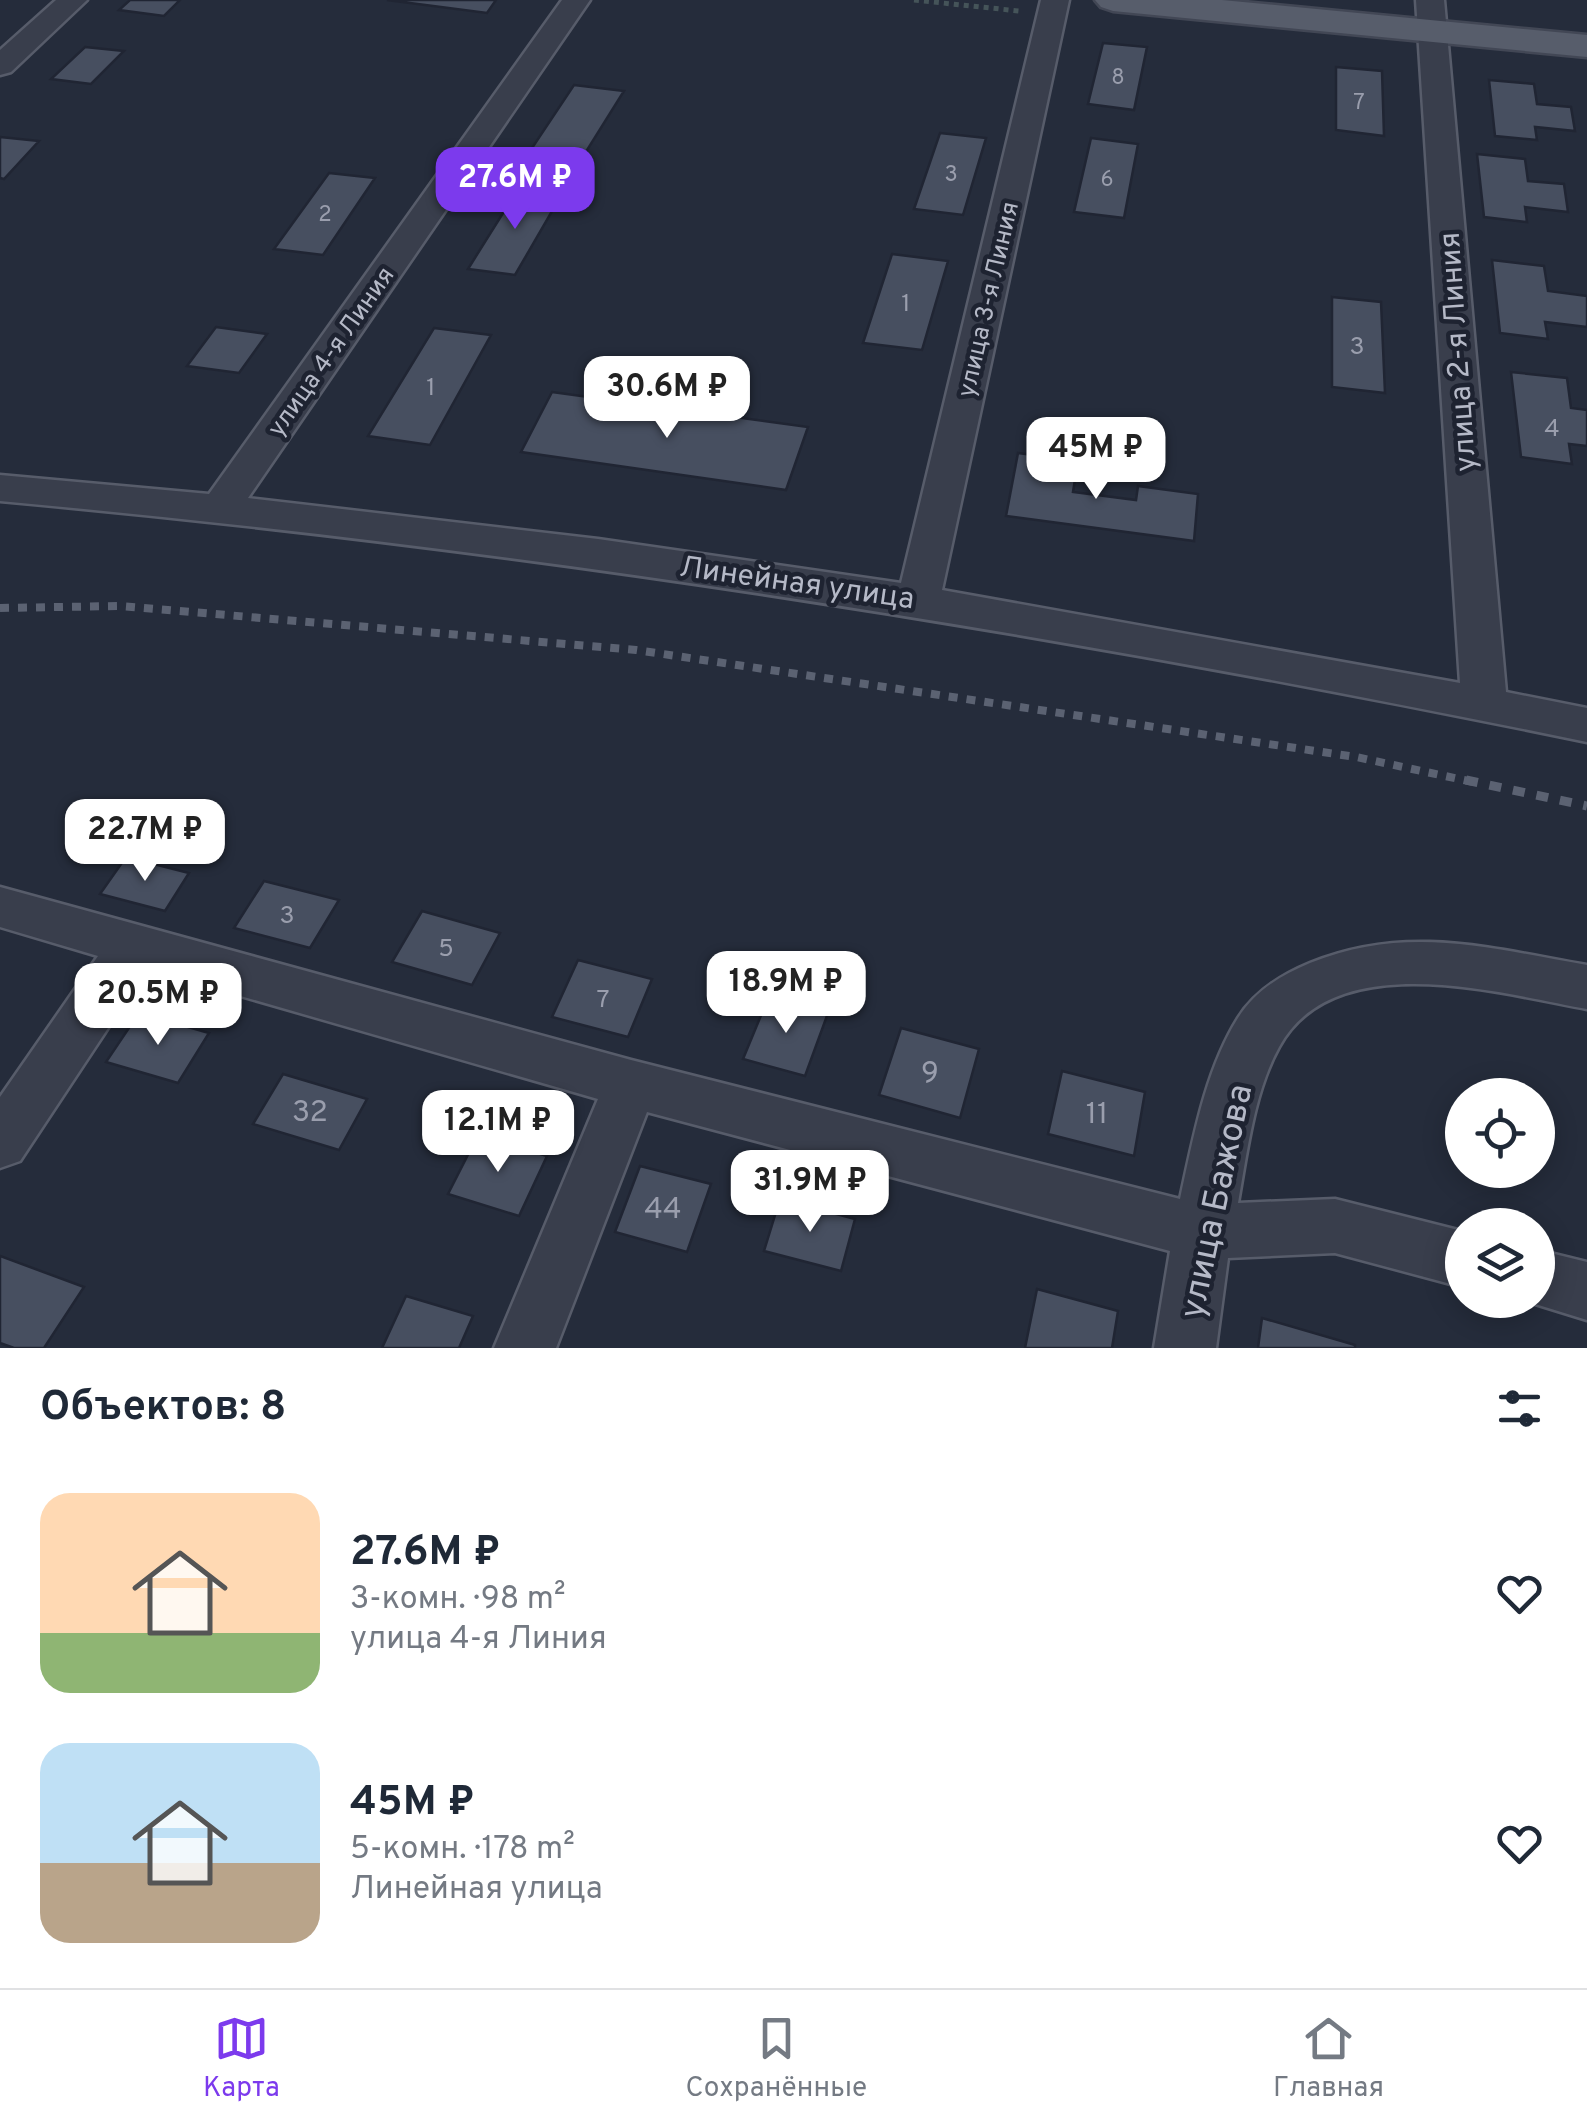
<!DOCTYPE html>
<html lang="ru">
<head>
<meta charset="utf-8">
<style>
  :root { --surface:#fff; --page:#f2f2f3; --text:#1f2937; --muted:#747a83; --line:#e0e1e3; --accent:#7c3aed }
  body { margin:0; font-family:Overpass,sans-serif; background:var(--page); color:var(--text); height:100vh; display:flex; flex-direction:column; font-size:38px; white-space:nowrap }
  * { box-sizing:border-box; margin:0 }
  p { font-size:32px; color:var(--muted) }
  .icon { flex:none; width:55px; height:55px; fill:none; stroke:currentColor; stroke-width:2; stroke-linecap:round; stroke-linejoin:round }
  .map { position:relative; height:1348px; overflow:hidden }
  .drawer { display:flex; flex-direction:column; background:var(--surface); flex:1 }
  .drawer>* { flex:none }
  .buttons { position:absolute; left:1445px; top:1078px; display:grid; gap:20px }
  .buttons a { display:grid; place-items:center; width:110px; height:110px; border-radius:50%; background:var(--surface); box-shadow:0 5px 25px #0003; font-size:50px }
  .price { position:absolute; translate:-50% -85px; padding:0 22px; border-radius:20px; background:#fff; color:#222; font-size:32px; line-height:65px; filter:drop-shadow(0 2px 5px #0008) }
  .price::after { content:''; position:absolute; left:50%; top:60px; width:30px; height:22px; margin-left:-15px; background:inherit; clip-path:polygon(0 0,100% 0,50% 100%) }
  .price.active { background:var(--accent); color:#fff }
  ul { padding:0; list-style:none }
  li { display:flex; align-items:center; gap:30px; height:250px; padding:0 40px }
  li span { display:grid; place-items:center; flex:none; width:280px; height:200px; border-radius:30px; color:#555 }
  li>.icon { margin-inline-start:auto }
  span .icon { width:120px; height:120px; fill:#fffc; stroke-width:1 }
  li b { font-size:42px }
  h2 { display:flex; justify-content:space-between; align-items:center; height:120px; padding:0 40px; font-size:42px }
  .menu { display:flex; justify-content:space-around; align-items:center; height:140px; border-top:2px solid var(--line); background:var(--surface); font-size:28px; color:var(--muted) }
  .menu a { display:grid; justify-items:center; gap:5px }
  .menu .active { color:var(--accent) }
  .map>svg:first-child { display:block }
  .building { fill:#474f60; stroke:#202533; stroke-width:2.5 }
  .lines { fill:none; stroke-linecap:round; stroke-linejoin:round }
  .minor-casing { stroke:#575c6a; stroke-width:5 }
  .major-casing { stroke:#424755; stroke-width:5 }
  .path { stroke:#455459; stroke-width:5; stroke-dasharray:5 5; stroke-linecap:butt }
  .minor { fill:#393e4c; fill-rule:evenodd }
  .major { fill:#575d6b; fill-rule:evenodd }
  .rail-far1 { stroke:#5b6272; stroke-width:8; stroke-dasharray:9 9; stroke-linecap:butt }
  .rail { stroke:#5b6272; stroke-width:9; stroke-dasharray:12 12; stroke-linecap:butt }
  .labels { text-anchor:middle; stroke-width:9; stroke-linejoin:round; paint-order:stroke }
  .far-number-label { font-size:22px; fill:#9a9ead }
  .far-street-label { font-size:25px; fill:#b5b9c7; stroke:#1e2331 }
  .number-label { font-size:25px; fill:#9a9ead }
  .street-label { font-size:30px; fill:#b5b9c7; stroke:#1e2331 }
  .near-number-label { font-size:30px; fill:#9a9ead }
  .near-street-label { font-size:35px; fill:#b5b9c7; stroke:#1e2331 }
</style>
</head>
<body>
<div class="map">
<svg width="1587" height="1348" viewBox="0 0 1587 1348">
  <rect width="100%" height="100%" fill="#252c3b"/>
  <!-- building -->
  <g class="building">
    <polygon points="130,0 180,0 164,16 119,10"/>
    <polygon points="387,0 496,0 487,13"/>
    <polygon points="1103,43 1147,47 1134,110 1088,104"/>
    <polygon points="85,47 124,51 91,84 51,79"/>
    <polygon points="1336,67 1382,71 1384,136 1336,130"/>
    <polygon points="1489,80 1534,84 1537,104 1571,107 1575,131 1535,127 1537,140 1495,136"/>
    <polygon points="574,85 624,91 584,155 532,148"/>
    <polygon points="940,133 986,138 963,215 914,209"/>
    <polygon points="0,137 39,141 4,179 0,178"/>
    <polygon points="1091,138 1138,144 1124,218 1074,212"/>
    <polygon points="1477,154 1525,159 1528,181 1564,184 1568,212 1525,207 1527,222 1484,217"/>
    <polygon points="329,173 375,178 323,255 274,249"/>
    <polygon points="518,189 562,194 515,275 468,269"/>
    <polygon points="892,254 948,261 922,350 863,343"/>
    <polygon points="1492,260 1544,266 1548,291 1587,296 1587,327 1545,322 1548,339 1500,333"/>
    <polygon points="1332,297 1381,302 1385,393 1332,387"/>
    <polygon points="216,327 267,334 239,373 187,366"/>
    <polygon points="434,328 491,335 430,445 368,436"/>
    <polygon points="1511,372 1567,378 1571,408 1587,410 1587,446 1569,444 1572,464 1521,457"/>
    <polygon points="552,392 808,427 786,490 521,452"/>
    <polygon points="1018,453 1078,461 1073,492 1136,500 1138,486 1198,494 1194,541 1006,516"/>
    <polygon points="126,857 189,873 165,911 100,894"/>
    <polygon points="264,881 339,900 310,948 234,928"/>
    <polygon points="422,911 500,933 472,985 392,962"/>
    <polygon points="578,960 652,979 628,1037 552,1017"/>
    <polygon points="769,996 828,1013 805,1076 743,1059"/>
    <polygon points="139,1013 209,1033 178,1083 106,1062"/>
    <polygon points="901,1028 979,1049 960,1118 879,1095"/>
    <polygon points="1062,1071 1145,1092 1134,1156 1048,1134"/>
    <polygon points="283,1074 367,1099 339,1150 253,1124"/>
    <polygon points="478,1135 547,1156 519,1216 448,1194"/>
    <polygon points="640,1166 711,1184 687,1252 615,1232"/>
    <polygon points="780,1199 855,1219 841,1271 764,1251"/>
    <polygon points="0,1256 84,1287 44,1348 14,1348 0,1343"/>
    <polygon points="1037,1289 1118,1311 1112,1348 1025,1348"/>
    <polygon points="406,1296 473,1316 459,1348 382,1348"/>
    <polygon points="1262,1318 1355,1345 1355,1348 1258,1348"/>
  </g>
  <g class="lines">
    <!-- minor casing -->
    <g class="minor-casing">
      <g id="minor">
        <polygon points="56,0 87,0 11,72 0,75 0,50"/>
        <path d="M562,0H590L248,498L598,539L901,583L1041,0H1069L942,590L1460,683L1416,0H1444L1506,692L1587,708V742C1059,633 537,550 0,501V475L209,494Z"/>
        <path d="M0,887L631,1060L1180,1199C1193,1140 1205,1071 1238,1018C1255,991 1281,975 1310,963C1407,924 1488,948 1587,965V1009C1499,993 1334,946 1279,1047C1254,1092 1247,1153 1238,1203L1335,1199L1462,1231V1287L1335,1253L1228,1258L1216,1348H1154L1170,1251L647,1112L556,1348H494L598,1099L147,969L20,1161L0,1168V1097L98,956L0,927Z"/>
        <polygon points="1538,1250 1587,1262 1587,1320 1522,1300 1538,1300"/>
      </g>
    </g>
    <!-- major casing -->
    <g class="major-casing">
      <polygon id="major" points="1095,0 1222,0 1587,35 1587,57 1113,11 1101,7"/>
    </g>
    <!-- path -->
    <polyline class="path" points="914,0 1019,11"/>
    <!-- minor -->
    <use href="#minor" class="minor"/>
    <!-- major -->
    <use href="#major" class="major"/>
    <!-- rail-far1 -->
    <polyline class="rail-far1" points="0,608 121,606 636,650 1356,757 1478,783"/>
    <!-- rail -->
    <polyline class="rail" points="1466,780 1587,806"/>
  </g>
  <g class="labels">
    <!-- far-number labels -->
    <g class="far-number-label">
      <text x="1118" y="84">8</text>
      <text x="1359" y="109">7</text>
      <text x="951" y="181">3</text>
      <text x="1107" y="186">6</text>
      <text x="325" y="221">2</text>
    </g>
    <!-- far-street labels -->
    <g class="far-street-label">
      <text transform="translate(987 299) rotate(-77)" y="9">улица 3-я Линия</text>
      <text transform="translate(330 351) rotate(-55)" y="9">улица 4-я Линия</text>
    </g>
    <!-- number labels -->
    <g class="number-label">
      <text x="906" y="311">1</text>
      <text x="1357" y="354">3</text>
      <text x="431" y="395">1</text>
      <text x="1552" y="436">4</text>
      <text x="287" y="923">3</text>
      <text x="446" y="956">5</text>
      <text x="603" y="1007">7</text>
    </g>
    <!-- street labels -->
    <g class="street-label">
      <text transform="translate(1457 352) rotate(-94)" y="10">улица 2-я Линия</text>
      <text transform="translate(797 582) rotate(8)" y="10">Линейная улица</text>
    </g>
    <!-- near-number labels -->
    <g class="near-number-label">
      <text x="930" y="1082">9</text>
      <text x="310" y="1121">32</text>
      <text x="1097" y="1123">11</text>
      <text x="663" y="1218">44</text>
    </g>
    <!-- near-street labels -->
    <g class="near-street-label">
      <text transform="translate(1215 1201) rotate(-78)" y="12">улица Бажова</text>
    </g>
  </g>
</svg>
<div class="buttons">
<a><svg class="icon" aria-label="locate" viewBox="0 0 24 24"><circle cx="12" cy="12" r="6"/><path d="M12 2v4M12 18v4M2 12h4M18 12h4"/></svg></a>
<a><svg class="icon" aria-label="layers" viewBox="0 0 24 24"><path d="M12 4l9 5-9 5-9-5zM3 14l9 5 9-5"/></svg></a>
</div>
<b class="price active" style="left:515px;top:232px">27.6M ₽</b>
<b class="price" style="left:667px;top:441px">30.6M ₽</b>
<b class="price" style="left:1096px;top:502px">45M ₽</b>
<b class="price" style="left:145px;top:884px">22.7M ₽</b>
<b class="price" style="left:786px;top:1036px">18.9M ₽</b>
<b class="price" style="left:158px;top:1048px">20.5M ₽</b>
<b class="price" style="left:498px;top:1175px">12.1M ₽</b>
<b class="price" style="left:810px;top:1235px">31.9M ₽</b>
</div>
<section class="drawer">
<h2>Объектов: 8<svg class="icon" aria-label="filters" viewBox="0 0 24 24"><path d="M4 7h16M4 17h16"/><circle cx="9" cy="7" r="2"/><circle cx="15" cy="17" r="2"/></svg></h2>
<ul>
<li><span style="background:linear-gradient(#ffd9b3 70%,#8fb573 0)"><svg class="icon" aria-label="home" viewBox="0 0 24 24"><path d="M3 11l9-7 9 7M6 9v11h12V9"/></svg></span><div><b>27.6M ₽</b><p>3-комн. · 98 m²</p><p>улица 4-я Линия</p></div><svg class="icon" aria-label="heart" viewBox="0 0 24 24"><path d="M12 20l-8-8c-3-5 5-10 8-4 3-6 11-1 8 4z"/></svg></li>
<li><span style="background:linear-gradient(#bfe0f5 60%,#b9a48a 0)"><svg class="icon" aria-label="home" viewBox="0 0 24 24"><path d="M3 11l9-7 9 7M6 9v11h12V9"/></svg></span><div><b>45M ₽</b><p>5-комн. · 178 m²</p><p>Линейная улица</p></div><svg class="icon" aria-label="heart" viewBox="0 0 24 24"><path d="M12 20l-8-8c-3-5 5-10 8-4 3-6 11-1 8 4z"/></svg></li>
</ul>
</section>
<nav class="menu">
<a class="active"><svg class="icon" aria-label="map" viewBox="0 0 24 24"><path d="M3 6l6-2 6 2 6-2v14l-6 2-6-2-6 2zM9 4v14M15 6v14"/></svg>Карта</a>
<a><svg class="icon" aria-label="saved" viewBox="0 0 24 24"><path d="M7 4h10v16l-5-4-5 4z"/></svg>Сохранённые</a>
<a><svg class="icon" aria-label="home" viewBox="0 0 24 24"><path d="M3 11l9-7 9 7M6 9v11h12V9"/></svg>Главная</a>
</nav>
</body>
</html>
